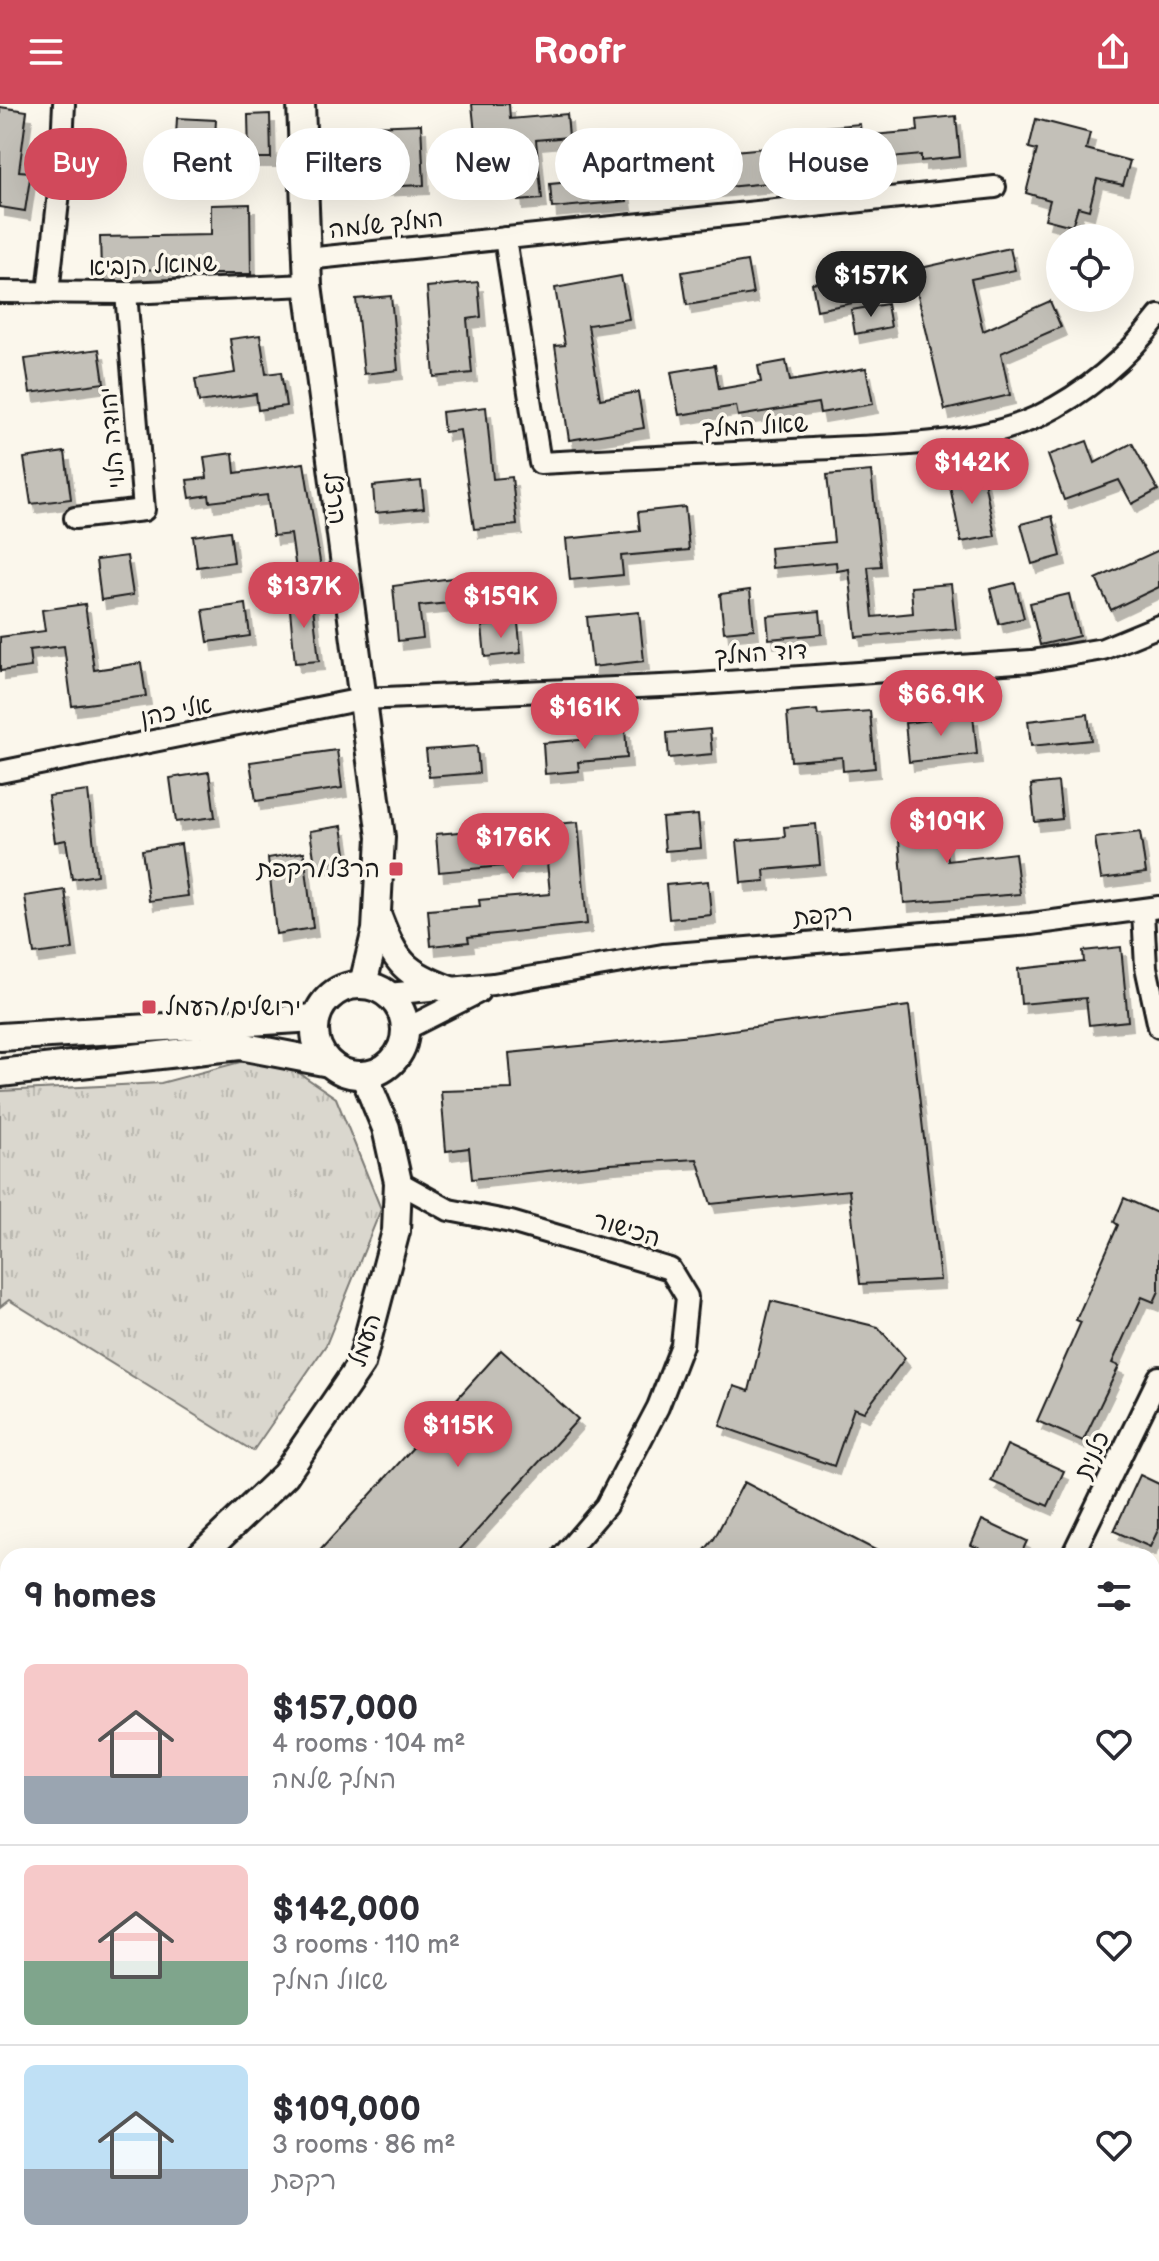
<!DOCTYPE html>
<html lang="en">
<head>
<meta charset="utf-8">
<style>
  :root { --surface:#fff; --page:#f2f2f3; --text:#2b2b33; --muted:#7c7c81; --line:#e1e1e2; --accent:#d1495b }
  body { margin:0; font-family:"Balsamiq Sans","Playpen Sans Hebrew",sans-serif; background:var(--page); color:var(--text); height:100vh; display:flex; flex-direction:column; font-size:30px; white-space:nowrap }
  * { box-sizing:border-box; margin:0 }
  p { font-size:26px; color:var(--muted) }
  .icon { flex:none; width:44px; height:44px; fill:none; stroke:currentColor; stroke-width:2; stroke-linecap:round; stroke-linejoin:round }
  .map { position:relative; flex:1; overflow:hidden }
  .drawer { position:absolute; left:0px; top:1444px; width:1160px; height:714px; display:flex; flex-direction:column; background:var(--surface); border-radius:24px 24px 0 0; box-shadow:0 8px 32px #0002 }
  .drawer>* { flex:none }
  .guide { position:absolute; left:24px; top:24px; width:1112px; height:72px; display:flex; gap:16px }
  .controls { position:absolute; left:1046px; top:120px; display:grid; gap:16px }
  .controls a { display:grid; place-items:center; width:88px; height:88px; border-radius:50%; background:var(--surface); box-shadow:0 8px 32px #0002; font-size:40px }
  .price { position:absolute; translate:-50% -68px; padding:0 18px; border-radius:28px; background:var(--accent); color:#fff; font-size:26px; line-height:52px; filter:drop-shadow(0 2px 4px #0008) }
  .price::after { content:''; position:absolute; left:50%; top:48px; width:24px; height:18px; margin-left:-12px; background:inherit; clip-path:polygon(0 0,100% 0,50% 100%) }
  .price.selected { background:#222; color:#fff }
  ul { padding:0; list-style:none }
  li { display:flex; align-items:center; gap:24px; height:200px; padding:0 24px }
  li+li { border-top:2px solid var(--line) }
  li span { display:grid; place-items:center; flex:none; width:224px; height:160px; border-radius:12px; color:#555 }
  li>.icon { margin-inline-start:auto }
  span .icon { width:96px; height:96px; fill:#fffc; stroke-width:1 }
  li b { font-size:34px }
  h2 { display:flex; justify-content:space-between; align-items:center; height:96px; padding:0 24px; font-size:34px }
  .pill { padding:0 28px; border-radius:36px; background:var(--surface); box-shadow:0 8px 32px #0002; font-size:28px; line-height:72px }
  .pill.selected { background:var(--accent); color:#fff }
  header { display:flex; justify-content:space-between; align-items:center; height:104px; padding:0 24px; background:var(--accent); color:#fff; font-size:36px; font-weight:700 }
  .map>svg:first-child { display:block }
  .grass { fill:url(#grass-tufts); stroke:#7b7a75; stroke-width:2 }
  .lines { fill:none; stroke-linecap:round; stroke-linejoin:round }
  .stream { stroke:#74726e; stroke-width:6 }
  .building { fill:#c3c0b8; stroke:#1c1c1c; stroke-width:2; filter:url(#shadow) }
  .street-casing { stroke:#1c1c1c; stroke-width:26 }
  .secondary-casing { stroke:#1c1c1c; stroke-width:32 }
  .street { stroke:#fbf7ec; stroke-width:20 }
  .secondary { stroke:#fbf7ec; stroke-width:26 }
  .poi-dot { fill:#d1495b; stroke:#fbf7ec; stroke-width:3 }
  .labels { text-anchor:middle; stroke-width:7; stroke-linejoin:round; paint-order:stroke }
  .street-label { font-size:24px; fill:#1c1c1c; stroke:#fbf7ec }
  .poi-label { font-size:24px; fill:#1c1c1c; stroke:#fbf7ec; text-anchor:end }
</style>
</head>
<body>
<header><svg class="icon" aria-label="menu" viewBox="0 0 24 24"><path d="M4 6h16M4 12h16M4 18h16"/></svg>Roofr<svg class="icon" aria-label="share" viewBox="0 0 24 24"><path d="M12 15V3M7 8l5-5 5 5M5 13v7h14v-7"/></svg></header>
<div class="map">
<svg width="1159" height="2157" viewBox="0 0 1159 2157">
  <defs>
    <pattern id="grass-tufts" width="24" height="20" patternUnits="userSpaceOnUse" patternTransform="scale(2)"><rect width="24" height="20" fill="#dad7ce"/><path d="M3 7l-1-3M5 7V3M7 7l1-3M15 17l-1-3M17 17v-4M19 17l1-3" fill="none" stroke="#bab8b0"/></pattern>
    <filter id="shadow"><feDropShadow dx="5" dy="9" stdDeviation="0" flood-color="#0004"/></filter>
  </defs>
  <rect width="100%" height="100%" fill="#fbf7ec"/>
  <filter id="ink" filterUnits="userSpaceOnUse"><feTurbulence type="fractalNoise" baseFrequency=".0125" numOctaves="2"/><feDisplacementMap in="SourceGraphic" scale="16" xChannelSelector="R" yChannelSelector="G"/><feConvolveMatrix kernelMatrix="1 2 1 2 8 2 1 2 1" color-interpolation-filters="sRGB"/></filter>
  <g filter="url(#ink)">
    <!-- grass -->
    <polygon class="grass" points="271,950 336,994 381,1105 326,1241 253,1347 9,1196 0,1203 0,987 161,979"/>
    <g class="lines">
      <!-- stream -->
      <g class="stream">
        <polyline points="1152,1543 1159,1544"/>
        <polyline points="304,2157 306,2150"/>
      </g>
    </g>
    <!-- building -->
    <g class="building">
      <polygon points="472,0 509,0 510,15 567,10 569,33 536,36 542,95 518,97 513,36 476,40"/>
      <polygon points="0,3 27,7 19,67 31,68 25,107 0,103"/>
      <polygon points="270,10 271,54 249,54 248,11"/>
      <polygon points="956,12 960,53 921,57 921,51 829,60 826,23 860,20 861,32 918,27 917,16"/>
      <polygon points="177,14 216,16 214,51 175,49"/>
      <polygon points="1036,15 1090,29 1086,45 1130,57 1123,81 1097,75 1089,106 1078,103 1072,122 1045,115 1050,96 1026,89 1037,46 1029,44"/>
      <polygon points="421,20 424,81 350,84 347,23"/>
      <polygon points="765,44 768,79 706,85 703,50"/>
      <polygon points="624,73 627,97 552,104 550,80"/>
      <polygon points="250,100 251,170 212,170 212,165 101,166 100,133 211,131 211,101"/>
      <polygon points="1010,144 1015,166 971,175 983,227 1050,197 1061,223 1001,249 1010,291 945,306 912,166"/>
      <polygon points="747,157 753,190 687,201 682,168"/>
      <polygon points="621,172 629,215 588,221 600,295 638,288 644,324 569,336 555,242 565,241 555,184"/>
      <polygon points="854,172 858,198 817,206 812,179"/>
      <polygon points="478,178 481,213 467,215 472,269 434,273 427,183"/>
      <polygon points="391,192 398,266 364,270 356,195"/>
      <polygon points="887,200 891,223 855,230 851,206"/>
      <polygon points="260,231 266,270 281,268 286,302 258,306 256,290 199,298 195,275 235,269 230,235"/>
      <polygon points="99,245 104,279 30,289 25,255"/>
      <polygon points="786,257 790,277 866,264 873,300 820,309 818,299 738,312 736,302 679,311 671,268 715,261 719,285 761,278 758,262"/>
      <polygon points="486,303 493,375 512,373 517,421 474,425 460,326 444,328 442,308"/>
      <polygon points="1087,337 1095,359 1132,339 1158,386 1132,400 1119,376 1064,396 1048,351"/>
      <polygon points="65,348 71,395 31,400 24,354"/>
      <polygon points="233,349 235,369 304,359 323,476 298,480 291,430 273,432 267,391 210,398 209,391 190,394 187,376 207,374 204,353"/>
      <polygon points="982,366 995,432 961,438 948,372"/>
      <polygon points="871,367 881,462 868,463 873,513 913,509 911,483 951,480 956,525 856,533 849,465 837,467 836,458 772,464 770,444 834,438 827,371"/>
      <polygon points="421,377 424,404 375,409 373,382"/>
      <polygon points="685,403 689,446 621,452 623,471 570,476 566,435 640,427 638,408"/>
      <polygon points="1052,412 1061,452 1032,460 1021,420"/>
      <polygon points="230,427 234,458 197,463 193,432"/>
      <polygon points="1159,446 1159,483 1111,506 1096,475"/>
      <polygon points="127,452 133,491 101,496 96,456"/>
      <polygon points="467,472 470,497 419,502 423,534 398,537 393,482"/>
      <polygon points="1015,479 1024,514 999,520 990,485"/>
      <polygon points="750,486 754,525 724,528 720,490"/>
      <polygon points="1069,490 1079,532 1040,541 1030,499"/>
      <polygon points="312,493 319,557 295,559 289,495"/>
      <polygon points="85,500 94,566 141,559 146,592 72,602 64,542 29,546 31,563 0,567 0,533 45,527 42,506"/>
      <polygon points="246,500 250,532 208,538 203,506"/>
      <polygon points="820,507 822,530 769,535 767,512"/>
      <polygon points="639,508 644,557 592,563 587,513"/>
      <polygon points="518,519 521,549 485,553 482,522"/>
      <polygon points="817,606 818,611 870,607 875,664 843,667 842,653 791,657 787,609"/>
      <polygon points="1088,610 1091,636 1031,642 1028,617"/>
      <polygon points="973,611 977,650 909,658 905,619"/>
      <polygon points="625,624 627,654 578,658 579,667 545,670 543,639 591,635 590,627"/>
      <polygon points="710,625 712,650 669,654 667,629"/>
      <polygon points="477,642 479,669 429,673 426,646"/>
      <polygon points="337,646 342,684 256,697 250,658"/>
      <polygon points="209,668 215,713 176,718 170,674"/>
      <polygon points="1058,678 1062,715 1035,718 1031,681"/>
      <polygon points="88,687 97,771 72,775 66,736 55,738 48,692"/>
      <polygon points="942,705 948,757 1015,749 1020,790 904,799 897,710"/>
      <polygon points="698,711 701,744 665,747 662,714"/>
      <polygon points="578,718 587,820 468,833 469,838 431,842 428,806 480,802 479,796 550,790 547,758 439,768 436,730"/>
      <polygon points="816,720 820,761 764,766 765,777 741,779 737,737 785,733 784,723"/>
      <polygon points="342,722 347,756 315,761 310,727"/>
      <polygon points="1140,728 1146,769 1101,775 1095,734"/>
      <polygon points="181,740 188,792 149,797 142,746"/>
      <polygon points="304,748 313,824 276,830 268,754"/>
      <polygon points="708,777 711,811 669,815 666,781"/>
      <polygon points="65,786 73,845 34,850 25,792"/>
      <polygon points="1121,843 1128,917 1089,921 1086,894 1021,900 1018,865 1084,858 1083,847"/>
      <polygon points="909,902 940,1176 860,1180 849,1086 711,1100 697,1055 610,1060 472,1075 469,1044 446,1047 441,987 512,985 509,949 702,930"/>
      <polygon points="1124,1094 1159,1110 1159,1187 1154,1198 1142,1193 1112,1259 1119,1262 1083,1337 1037,1317 1081,1218 1076,1216 1118,1121 1114,1118"/>
      <polygon points="771,1197 878,1223 905,1254 864,1308 854,1304 834,1362 720,1322 734,1282 749,1287"/>
      <polygon points="501,1246 578,1315 454,1452 315,1452"/>
      <polygon points="1007,1341 1064,1367 1048,1402 991,1377"/>
      <polygon points="1140,1371 1159,1380 1159,1424 1150,1443 1114,1427"/>
      <polygon points="744,1378 887,1452 700,1452 714,1435"/>
      <polygon points="982,1416 1027,1437 1020,1452 996,1452 971,1441"/>
    </g>
    <g class="lines">
      <!-- street casing -->
      <g class="street-casing">
        <g id="street">
          <path d="M505,134L540,359C631,354 722,350 812,345C883,341 974,343 1039,312C1088,288 1126,255 1159,212"/>
          <polyline points="307,155 995,83"/>
          <polyline points="0,188 126,189 308,181"/>
          <polyline points="48,189 60,79 64,0"/>
          <polyline points="75,414 144,406 126,189"/>
          <polyline points="0,668 362,595 684,581 1032,557 1103,545 1159,522"/>
          <polyline points="1143,808 1146,863 1159,923"/>
          <polyline points="388,890 493,880 663,851 1031,820 1159,803"/>
          <polyline points="406,925 479,888"/>
          <polyline points="398,1078 449,1106 511,1118 670,1165 687,1193 682,1241 658,1303 606,1402 563,1452"/>
          <polyline points="1072,1452 1159,1273"/>
          <polyline points="1152,1514 1159,1516"/>
          <polyline points="0,1842 8,1839"/>
        </g>
      </g>
      <!-- secondary casing -->
      <g class="secondary-casing">
        <g id="secondary">
          <polyline points="301,0 308,181 381,733 376,826 363,880"/>
          <path d="M378,813C396,859 404,869 450,886"/>
          <circle cx="360" cy="926" r="45"/>
          <polyline points="0,933 316,914"/>
          <polyline points="0,969 240,942 329,959"/>
          <polyline points="200,1452 285,1371 361,1260 396,1127 398,1078 386,1024 364,971"/>
          <polyline points="0,1577 8,1573"/>
        </g>
      </g>
      <!-- street -->
      <use href="#street" class="street"/>
      <!-- secondary -->
      <use href="#secondary" class="secondary"/>
    </g>
  </g>
  <!-- markers -->
  <g class="poi-dot">
    <rect x="388" y="757" width="16" height="16" rx="4"/>
    <rect x="141" y="895" width="16" height="16" rx="4"/>
  </g>
  <g class="labels">
    <!-- street labels -->
    <g class="street-label">
      <text transform="translate(386 120) rotate(-6)" y="8">המלך שלמה</text>
      <text transform="translate(153 161) rotate(-2)" y="8">שמואל הנביא</text>
      <text transform="translate(755 322) rotate(-3)" y="8">שאול המלך</text>
      <text transform="translate(112 334) rotate(-95)" y="8">יהודה הלוי</text>
      <text transform="translate(335 394) rotate(83)" y="8">הרצל</text>
      <text transform="translate(761 549) rotate(-4)" y="8">דוד המלך</text>
      <text transform="translate(176 607) rotate(-11)" y="8">אלי כהן</text>
      <text transform="translate(823 811) rotate(-5)" y="8">רקפת</text>
      <text transform="translate(627 1125) rotate(17)" y="8">הכישור</text>
      <text transform="translate(365 1236) rotate(-72)" y="8">העמל</text>
      <text transform="translate(1092 1351) rotate(-64)" y="8">כלנית</text>
    </g>
    <!-- poi labels -->
    <g class="poi-label">
      <text x="380" y="773">הרצל/רקפת</text>
      <text x="165" y="911" text-anchor="start">ירושלים/העמל</text>
    </g>
  </g>
</svg>
<div class="controls">
<a><svg class="icon" aria-label="locate" viewBox="0 0 24 24"><circle cx="12" cy="12" r="6"/><path d="M12 2v4M12 18v4M2 12h4M18 12h4"/></svg></a>
</div>
<b class="price selected" style="left:871px;top:215px">$157K</b>
<b class="price" style="left:972px;top:402px">$142K</b>
<b class="price" style="left:304px;top:526px">$137K</b>
<b class="price" style="left:501px;top:536px">$159K</b>
<b class="price" style="left:941px;top:634px">$66.9K</b>
<b class="price" style="left:585px;top:647px">$161K</b>
<b class="price" style="left:947px;top:761px">$109K</b>
<b class="price" style="left:513px;top:777px">$176K</b>
<b class="price" style="left:458px;top:1365px">$115K</b>
<div class="guide">
<a class="pill selected">Buy</a>
<a class="pill">Rent</a>
<a class="pill">Filters</a>
<a class="pill">New</a>
<a class="pill">Apartment</a>
<a class="pill">House</a>
</div>
<section class="drawer">
<h2>9 homes<svg class="icon" aria-label="filters" viewBox="0 0 24 24"><path d="M4 7h16M4 17h16"/><circle cx="9" cy="7" r="2"/><circle cx="15" cy="17" r="2"/></svg></h2>
<ul>
<li><span style="background:linear-gradient(#f6c9c9 70%,#9aa5b1 0)"><svg class="icon" aria-label="home" viewBox="0 0 24 24"><path d="M3 11l9-7 9 7M6 9v11h12V9"/></svg></span><div><b>$157,000</b><p>4 rooms · 104 m²</p><p>המלך שלמה</p></div><svg class="icon" aria-label="heart" viewBox="0 0 24 24"><path d="M12 20l-8-8c-3-5 5-10 8-4 3-6 11-1 8 4z"/></svg></li>
<li><span style="background:linear-gradient(#f6c9c9 60%,#7fa58c 0)"><svg class="icon" aria-label="home" viewBox="0 0 24 24"><path d="M3 11l9-7 9 7M6 9v11h12V9"/></svg></span><div><b>$142,000</b><p>3 rooms · 110 m²</p><p>שאול המלך</p></div><svg class="icon" aria-label="heart" viewBox="0 0 24 24"><path d="M12 20l-8-8c-3-5 5-10 8-4 3-6 11-1 8 4z"/></svg></li>
<li><span style="background:linear-gradient(#bfe0f5 65%,#9aa5b1 0)"><svg class="icon" aria-label="home" viewBox="0 0 24 24"><path d="M3 11l9-7 9 7M6 9v11h12V9"/></svg></span><div><b>$109,000</b><p>3 rooms · 86 m²</p><p>רקפת</p></div><svg class="icon" aria-label="heart" viewBox="0 0 24 24"><path d="M12 20l-8-8c-3-5 5-10 8-4 3-6 11-1 8 4z"/></svg></li>
</ul>
</section>
</div>
</body>
</html>
